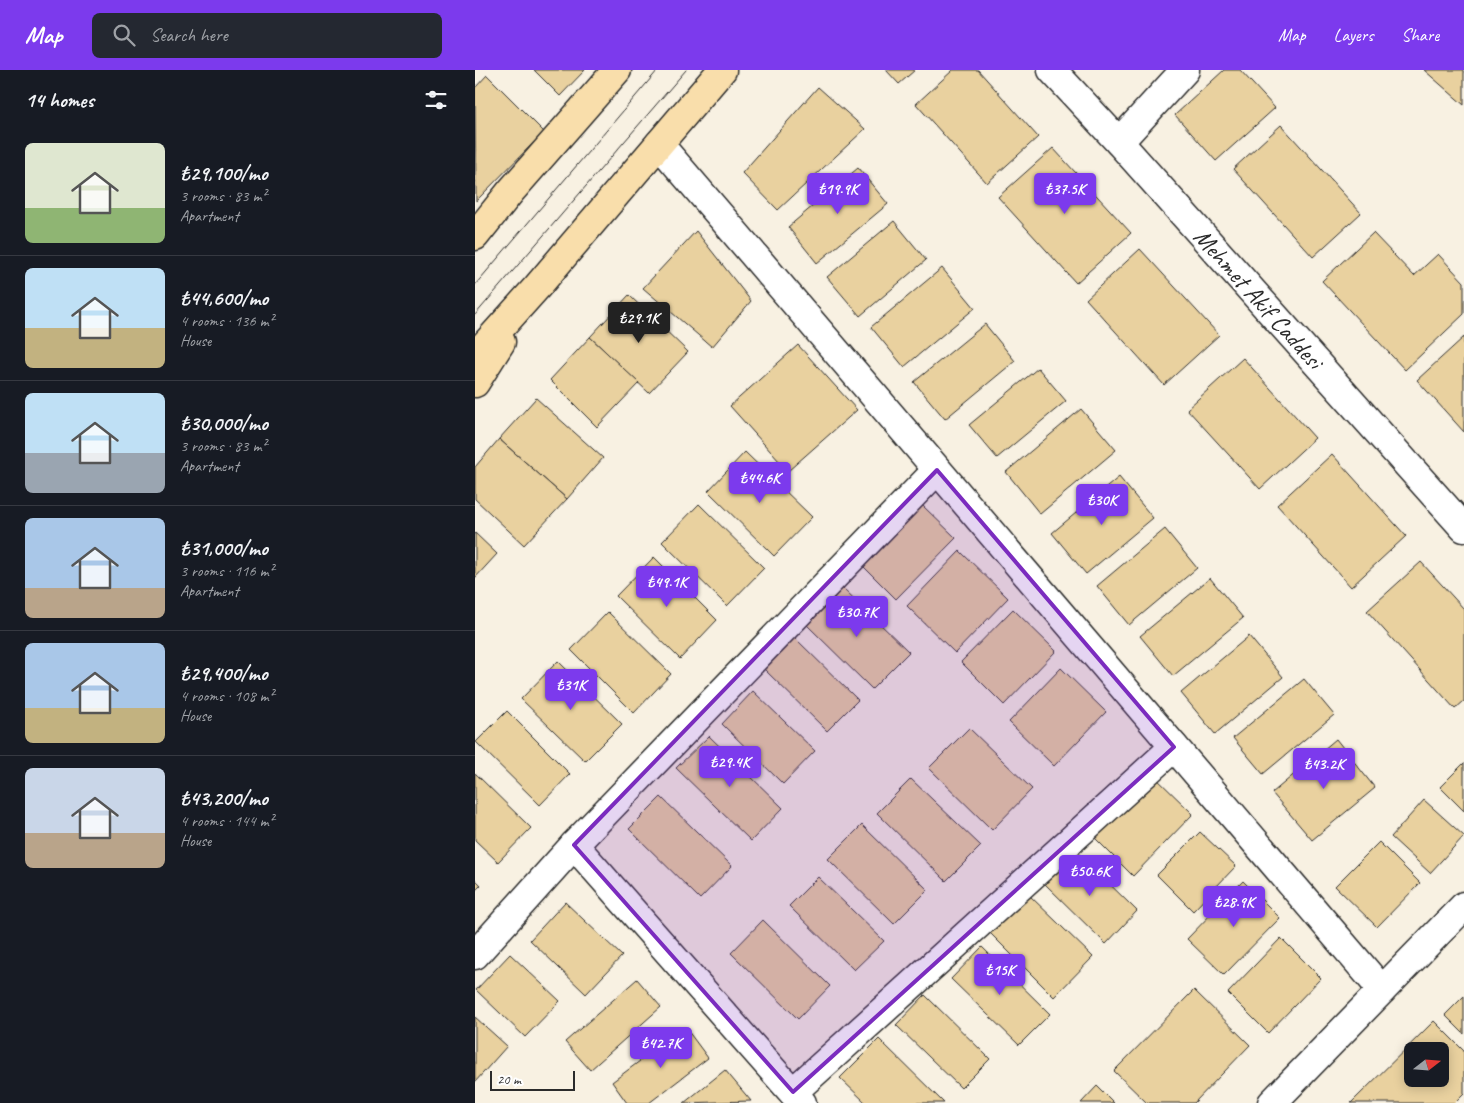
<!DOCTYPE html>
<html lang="en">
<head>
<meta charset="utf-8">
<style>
  :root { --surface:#171b24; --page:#242831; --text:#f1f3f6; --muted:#9ea1a6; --line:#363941; --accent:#7c3aed }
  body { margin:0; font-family:Caveat,sans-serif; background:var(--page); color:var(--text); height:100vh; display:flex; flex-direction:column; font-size:19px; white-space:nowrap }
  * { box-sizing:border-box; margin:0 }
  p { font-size:16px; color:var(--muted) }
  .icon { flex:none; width:28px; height:28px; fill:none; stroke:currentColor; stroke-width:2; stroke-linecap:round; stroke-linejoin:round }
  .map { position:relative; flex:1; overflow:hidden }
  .panel { display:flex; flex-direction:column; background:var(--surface); width:475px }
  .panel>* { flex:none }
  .needle { width:32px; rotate:73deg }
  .fabs { position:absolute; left:929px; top:972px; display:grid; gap:10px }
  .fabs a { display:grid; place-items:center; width:45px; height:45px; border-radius:8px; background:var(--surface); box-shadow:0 2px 12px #0003; font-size:25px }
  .scale { position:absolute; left:15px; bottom:12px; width:85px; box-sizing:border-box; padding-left:5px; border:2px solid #2b2b2b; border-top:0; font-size:14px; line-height:18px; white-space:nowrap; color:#2b2b2b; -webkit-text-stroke:4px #fff; paint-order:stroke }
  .price { position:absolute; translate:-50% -42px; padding:0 11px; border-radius:5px; background:var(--accent); color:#fff; font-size:16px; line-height:32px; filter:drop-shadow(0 1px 2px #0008) }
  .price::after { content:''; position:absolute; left:50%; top:30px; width:15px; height:11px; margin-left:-8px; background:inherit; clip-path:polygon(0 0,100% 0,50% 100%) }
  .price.on { background:#222; color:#fff }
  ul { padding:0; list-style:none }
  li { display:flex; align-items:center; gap:15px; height:125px; padding:0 25px }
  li+li { border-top:1px solid var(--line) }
  li span { display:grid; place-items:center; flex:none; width:140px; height:100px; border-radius:8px; color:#555 }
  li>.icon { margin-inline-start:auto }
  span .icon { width:60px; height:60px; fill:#fffc; stroke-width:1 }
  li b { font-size:21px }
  h2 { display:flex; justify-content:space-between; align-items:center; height:60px; padding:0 25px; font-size:21px }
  header { display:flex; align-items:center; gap:30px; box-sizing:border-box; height:70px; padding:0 25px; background:var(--accent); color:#fff }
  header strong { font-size:24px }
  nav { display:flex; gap:28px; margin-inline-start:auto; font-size:18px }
  .search { width:350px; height:45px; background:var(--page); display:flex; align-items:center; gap:12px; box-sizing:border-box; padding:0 18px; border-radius:8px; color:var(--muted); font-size:19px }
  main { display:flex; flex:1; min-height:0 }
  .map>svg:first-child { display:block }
  .building { fill:#e9d19f; stroke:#2b2b2b; fill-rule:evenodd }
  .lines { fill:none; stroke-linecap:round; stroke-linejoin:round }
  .street-casing { stroke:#2b2b2b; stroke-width:31 }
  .secondary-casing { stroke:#2b2b2b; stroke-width:31 }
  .highway-casing { stroke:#2b2b2b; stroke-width:31 }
  .street { stroke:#fff; stroke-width:28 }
  .secondary { stroke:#fff; stroke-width:28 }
  .highway { stroke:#f9deab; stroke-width:28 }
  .tram { stroke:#2b2b2b; stroke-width:1 }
  .marked { fill:#7b2cbf; fill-opacity:0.2; stroke:#7b2cbf; stroke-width:4; stroke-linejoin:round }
  .labels { text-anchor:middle; stroke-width:4.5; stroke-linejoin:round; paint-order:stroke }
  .street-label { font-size:25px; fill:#2b2b2b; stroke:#fff }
</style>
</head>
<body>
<header>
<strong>Map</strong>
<div class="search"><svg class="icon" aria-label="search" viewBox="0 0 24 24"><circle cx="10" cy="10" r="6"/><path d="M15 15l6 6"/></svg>Search here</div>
<nav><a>Map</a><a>Layers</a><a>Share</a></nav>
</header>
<main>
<section class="panel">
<h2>14 homes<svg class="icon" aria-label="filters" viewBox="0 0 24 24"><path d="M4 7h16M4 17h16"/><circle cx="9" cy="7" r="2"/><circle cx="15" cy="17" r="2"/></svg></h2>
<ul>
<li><span style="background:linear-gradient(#dfe7d0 65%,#8fb573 0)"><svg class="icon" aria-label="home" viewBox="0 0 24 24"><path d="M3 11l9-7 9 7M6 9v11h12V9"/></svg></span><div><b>₺29,100/mo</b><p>3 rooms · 83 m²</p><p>Apartment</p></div></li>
<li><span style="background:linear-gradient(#bfe0f5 60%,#c2b280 0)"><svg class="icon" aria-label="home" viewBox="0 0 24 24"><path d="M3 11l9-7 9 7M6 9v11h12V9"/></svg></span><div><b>₺44,600/mo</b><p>4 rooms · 136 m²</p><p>House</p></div></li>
<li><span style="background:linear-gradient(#bfe0f5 60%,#9aa5b1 0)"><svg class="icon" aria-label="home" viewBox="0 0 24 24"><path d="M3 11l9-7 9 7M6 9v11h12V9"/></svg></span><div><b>₺30,000/mo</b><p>3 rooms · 83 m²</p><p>Apartment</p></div></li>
<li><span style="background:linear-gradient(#a9c7e8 70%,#b9a48a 0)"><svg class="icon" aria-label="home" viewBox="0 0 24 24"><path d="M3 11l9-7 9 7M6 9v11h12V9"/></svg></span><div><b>₺31,000/mo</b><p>3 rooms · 116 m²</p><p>Apartment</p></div></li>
<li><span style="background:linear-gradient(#a9c7e8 65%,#c2b280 0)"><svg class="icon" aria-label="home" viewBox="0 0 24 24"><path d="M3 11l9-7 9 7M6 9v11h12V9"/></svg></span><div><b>₺29,400/mo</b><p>4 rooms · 108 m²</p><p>House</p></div></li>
<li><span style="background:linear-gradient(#c9d6e8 65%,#b9a48a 0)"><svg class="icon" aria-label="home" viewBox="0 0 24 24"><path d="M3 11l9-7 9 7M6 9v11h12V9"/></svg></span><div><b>₺43,200/mo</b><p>4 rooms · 144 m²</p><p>House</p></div></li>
</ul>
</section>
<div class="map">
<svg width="989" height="1033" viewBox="0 0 989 1033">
  <rect width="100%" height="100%" fill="#f8f1e2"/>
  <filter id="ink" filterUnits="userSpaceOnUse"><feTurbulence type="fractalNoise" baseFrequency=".02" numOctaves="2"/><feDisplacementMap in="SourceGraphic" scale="10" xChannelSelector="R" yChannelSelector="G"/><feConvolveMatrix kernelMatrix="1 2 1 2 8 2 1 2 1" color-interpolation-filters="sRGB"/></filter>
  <g filter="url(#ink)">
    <!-- building -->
    <g class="building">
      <polygon points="59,0 110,0 85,26"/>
      <polygon points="411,0 440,0 424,14"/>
      <polygon points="478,0 503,0 563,67 512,113 441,34"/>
      <polygon points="749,0 765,0 800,38 741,91 700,45"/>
      <polygon points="949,0 989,0 989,35"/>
      <polygon points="12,5 69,62 1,131 0,18"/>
      <polygon points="343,17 390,59 303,140 267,103"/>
      <polygon points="806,55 886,143 838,187 758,99"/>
      <polygon points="578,78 656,163 601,213 523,127"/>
      <polygon points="383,98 413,134 342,193 313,157"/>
      <polygon points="419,151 451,190 385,246 352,207"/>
      <polygon points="221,161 276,231 237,277 168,218"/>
      <polygon points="898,163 939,206 963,184 989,212 989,244 930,300 847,211"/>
      <polygon points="665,179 744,265 689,315 611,229"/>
      <polygon points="467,198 500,238 429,297 396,257"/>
      <polygon points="154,225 213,282 174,323 115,267"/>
      <polygon points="510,254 540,291 470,349 439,312"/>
      <polygon points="115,267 164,313 122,357 75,310"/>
      <polygon points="989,267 989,362 942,310"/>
      <polygon points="323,275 382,340 313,401 255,336"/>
      <polygon points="768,288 840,368 785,419 712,339"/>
      <polygon points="563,298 591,331 522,388 494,355"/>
      <polygon points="61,328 128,388 92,429 24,369"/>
      <polygon points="606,339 641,380 565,444 531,402"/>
      <polygon points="24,369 92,429 49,475 0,429 0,397"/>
      <polygon points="270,382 337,447 299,486 233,421"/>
      <polygon points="857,384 931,466 876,517 802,435"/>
      <polygon points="644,407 678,448 611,504 577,463"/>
      <polygon points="224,434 289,498 252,536 187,472"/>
      <polygon points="447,435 481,468 421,529 388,496"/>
      <polygon points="690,459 722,498 654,555 622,516"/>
      <polygon points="0,463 22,484 0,508"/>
      <polygon points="485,481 533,528 480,583 432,536"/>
      <polygon points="179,487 242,550 205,589 141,526"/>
      <polygon points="946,492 989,539 989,631 980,639 892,541"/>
      <polygon points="735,508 768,548 698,606 665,566"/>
      <polygon points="367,517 434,582 397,619 331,554"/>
      <polygon points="538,539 581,581 529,635 486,592"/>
      <polygon points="133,542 196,604 159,643 96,580"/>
      <polygon points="318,566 383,630 352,661 288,598"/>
      <polygon points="774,566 808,607 740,664 706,623"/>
      <polygon points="83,591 147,654 110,691 46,629"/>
      <polygon points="586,598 631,642 579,696 534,652"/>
      <polygon points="829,609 859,645 788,704 758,668"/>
      <polygon points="278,621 340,681 308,714 247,654"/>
      <polygon points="32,641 95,704 65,735 1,672"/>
      <polygon points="494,658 557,719 517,760 454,698"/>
      <polygon points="234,666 308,738 276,771 201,698"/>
      <polygon points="861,669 900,718 837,770 797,723"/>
      <polygon points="989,693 989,741 965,717"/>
      <polygon points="675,702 718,744 658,806 615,763"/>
      <polygon points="0,703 56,758 23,792 0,770"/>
      <polygon points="436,709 506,776 471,811 402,743"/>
      <polygon points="186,727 257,796 225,829 154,759"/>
      <polygon points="949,730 989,766 955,803 916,767"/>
      <polygon points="387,755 453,820 419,854 353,789"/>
      <polygon points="725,762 761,796 718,841 682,805"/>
      <polygon points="904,772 945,813 902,857 860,816"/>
      <polygon points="600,780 662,841 631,874 568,812"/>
      <polygon points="343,807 409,871 379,900 314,836"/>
      <polygon points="0,809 6,815 0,821"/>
      <polygon points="768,811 805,848 749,905 712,869"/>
      <polygon points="553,824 618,887 579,927 515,863"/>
      <polygon points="90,832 147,886 111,924 55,870"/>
      <polygon points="288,850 355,916 323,949 256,883"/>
      <polygon points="806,868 846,908 793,963 753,923"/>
      <polygon points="507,877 575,944 544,975 476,909"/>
      <polygon points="35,884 85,931 50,967 1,920"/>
      <polygon points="162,909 186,937 115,1000 90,972"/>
      <polygon points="719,920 775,975 719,1033 672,1033 639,1001"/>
      <polygon points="450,925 515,989 486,1018 421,955"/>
      <polygon points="989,926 989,964 970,945"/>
      <polygon points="0,947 32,976 0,1012"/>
      <path d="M959,951L989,981V1023L979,1033H876ZM938,981H965V1009H938Z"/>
      <polygon points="210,957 233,988 174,1033 152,1033 137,1012"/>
      <polygon points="404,969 469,1033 391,1033 365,1008"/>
      <polygon points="250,1000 276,1031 209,1033"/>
      <polygon points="622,1016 639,1033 606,1033"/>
    </g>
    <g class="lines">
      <!-- street casing -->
      <g class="street-casing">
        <g id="street">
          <polyline points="644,72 710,0"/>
          <polyline points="184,74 907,920"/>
          <polyline points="99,775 327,1033"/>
          <polyline points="0,885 99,775 462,400"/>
          <polyline points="318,1022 699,677"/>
          <polyline points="797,1033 989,836"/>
        </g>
      </g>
      <!-- secondary casing -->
      <g class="secondary-casing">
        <polyline id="secondary" points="577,0 644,72 989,458"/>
      </g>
      <!-- highway casing -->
      <g class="highway-casing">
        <g id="highway">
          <polyline points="0,166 36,121 142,0"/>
          <polyline points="0,286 62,217 247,0"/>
          <polyline points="0,313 26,272"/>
        </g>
      </g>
      <!-- street -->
      <use href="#street" class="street"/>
      <!-- secondary -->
      <use href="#secondary" class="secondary"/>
      <!-- highway -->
      <use href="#highway" class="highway"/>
      <!-- tram -->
      <g class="tram">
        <polyline points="0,215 183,0"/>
        <polyline points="0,245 211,0"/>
      </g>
    </g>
  </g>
  <!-- marked area -->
  <path class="marked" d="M462,400L699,677L318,1022L99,775Z"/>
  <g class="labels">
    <!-- street labels -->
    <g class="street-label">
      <text transform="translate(784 228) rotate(48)" y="9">Mehmet Akif Caddesi</text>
    </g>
  </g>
</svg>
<div class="fabs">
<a><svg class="needle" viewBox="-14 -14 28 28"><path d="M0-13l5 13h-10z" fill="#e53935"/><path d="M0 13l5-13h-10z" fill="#9ea1a6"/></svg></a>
</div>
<div class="scale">20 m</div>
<b class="price" style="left:363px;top:145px">₺19.9K</b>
<b class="price" style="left:590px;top:145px">₺37.5K</b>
<b class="price on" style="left:164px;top:274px">₺29.1K</b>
<b class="price" style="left:285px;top:434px">₺44.6K</b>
<b class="price" style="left:627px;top:456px">₺30K</b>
<b class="price" style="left:192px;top:538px">₺49.1K</b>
<b class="price" style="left:382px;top:568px">₺30.7K</b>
<b class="price" style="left:96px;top:641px">₺31K</b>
<b class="price" style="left:255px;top:718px">₺29.4K</b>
<b class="price" style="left:849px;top:720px">₺43.2K</b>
<b class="price" style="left:615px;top:827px">₺50.6K</b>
<b class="price" style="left:759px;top:858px">₺28.9K</b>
<b class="price" style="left:525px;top:926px">₺15K</b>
<b class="price" style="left:186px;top:999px">₺42.7K</b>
</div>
</main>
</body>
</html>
